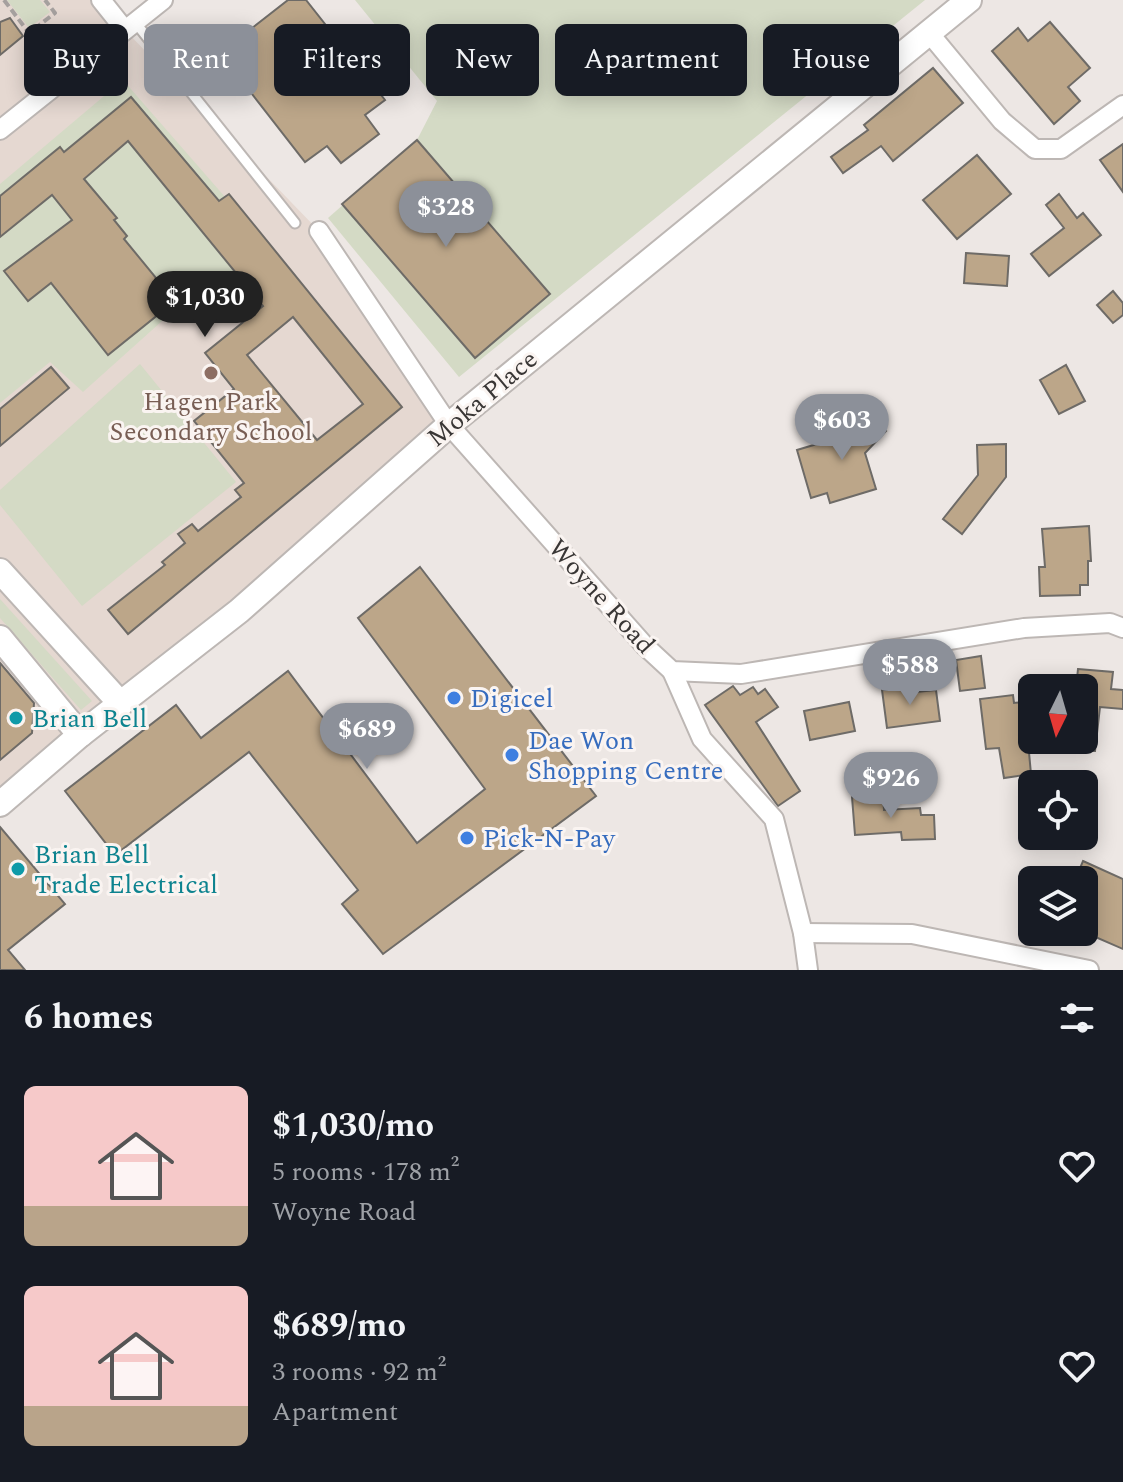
<!DOCTYPE html>
<html lang="en">
<head>
<meta charset="utf-8">
<style>
  :root { --surface:#171b24; --page:#20242c; --text:#f1f3f6; --muted:#9ea1a6; --accent:#8c9099 }
  body { margin:0; font-family:Spectral,serif; background:var(--page); color:var(--text); height:100vh; display:flex; flex-direction:column; font-size:30px; white-space:nowrap }
  * { box-sizing:border-box; margin:0 }
  p { font-size:26px; color:var(--muted) }
  .icon { flex:none; width:44px; height:44px; fill:none; stroke:currentColor; stroke-width:2; stroke-linecap:round; stroke-linejoin:round }
  .map { position:relative; height:970px; overflow:hidden }
  .panel { display:flex; flex-direction:column; background:var(--surface); flex:1 }
  .panel>* { flex:none }
  .hud { position:absolute; left:24px; top:24px; width:1076px; height:72px; display:flex; gap:16px }
  .needle { width:52px; rotate:185deg }
  .tools { position:absolute; left:1018px; top:674px; display:grid; gap:16px }
  .tools a { display:grid; place-items:center; width:80px; height:80px; border-radius:12px; background:var(--surface); box-shadow:0 4px 20px #0003; font-size:40px }
  .price { position:absolute; translate:-50% -68px; padding:0 18px; border-radius:28px; background:var(--accent); color:#fff; font-size:26px; line-height:52px; filter:drop-shadow(0 2px 4px #0008) }
  .price::after { content:''; position:absolute; left:50%; top:48px; width:24px; height:18px; margin-left:-12px; background:inherit; clip-path:polygon(0 0,100% 0,50% 100%) }
  .price.active { background:#222; color:#fff }
  ul { padding:0; list-style:none }
  li { display:flex; align-items:center; gap:24px; height:200px; padding:0 24px }
  li span { display:grid; place-items:center; flex:none; width:224px; height:160px; border-radius:12px; color:#555 }
  li>.icon { margin-inline-start:auto }
  span .icon { width:96px; height:96px; fill:#fffc; stroke-width:1 }
  li b { font-size:34px }
  h2 { display:flex; justify-content:space-between; align-items:center; height:96px; padding:0 24px; font-size:34px }
  .chip { padding:0 28px; border-radius:12px; background:var(--surface); box-shadow:0 4px 20px #0003; font-size:28px; line-height:72px }
  .chip.active { background:var(--accent); color:#fff }
  .map>svg:first-child { display:block }
  .built { fill:#e5d8d1 }
  .green { fill:#d4dac5 }
  .building { fill:#bca689; stroke:#6e6b67; stroke-width:2; fill-rule:evenodd }
  .lines { fill:none; stroke-linecap:round; stroke-linejoin:round }
  .lane-casing { stroke:#bdb7b4; stroke-width:13 }
  .street-casing { stroke:#bdb7b4; stroke-width:22 }
  .secondary-casing { stroke:#bdb7b4; stroke-width:28 }
  .path { stroke:#a5a09e; stroke-width:4; stroke-dasharray:8 4; stroke-linecap:butt }
  .lane { stroke:#fff; stroke-width:9 }
  .street { stroke:#fff; stroke-width:18 }
  .secondary { stroke:#fff; stroke-width:24 }
  .education-dot { fill:#8d6e63; stroke:#faf4f1; stroke-width:3 }
  .shop-dot { fill:#3f7fe0; stroke:#faf4f1; stroke-width:3 }
  .culture-dot { fill:#0f9aa8; stroke:#faf4f1; stroke-width:3 }
  .labels { text-anchor:middle; stroke-width:6; stroke-linejoin:round; paint-order:stroke }
  .street-label { font-size:26px; fill:#393635; stroke:#faf4f1 }
  .education-label { font-size:26px; fill:#785e54; stroke:#faf4f1 }
  .shop-label { font-size:26px; fill:#366cbe; stroke:#faf4f1; text-anchor:start }
  .culture-label { font-size:26px; fill:#0d838f; stroke:#faf4f1; text-anchor:start }
</style>
</head>
<body>
<div class="map">
<svg width="1123" height="970" viewBox="0 0 1123 970">
  <rect width="100%" height="100%" fill="#ede7e4"/>
  <!-- built -->
  <polygon class="built" points="0,0 101,0 125,30 319,231 449,425 0,799"/>
  <!-- green -->
  <g class="green">
    <polygon points="7,0 40,0 50,12 29,28"/>
    <polygon points="355,0 925,0 459,377 328,218 417,140 437,101"/>
    <polygon points="123,80 280,260 249,288 226,275 183,316 171,313 83,392 50,362 0,403 0,184"/>
    <polygon points="140,364 236,482 82,606 0,505 0,490"/>
    <polygon points="0,599 92,701 81,710 0,618"/>
  </g>
  <!-- building -->
  <g class="building">
    <polygon points="288,0 306,0 385,100 365,115 379,134 341,163 327,146 305,162 220,53"/>
    <polygon points="10,18 23,36 0,55 0,22"/>
    <polygon points="1050,22 1090,68 1068,87 1080,101 1054,124 992,51 1018,28 1028,41"/>
    <polygon points="933,68 963,103 893,161 881,146 843,173 831,157 868,130 864,125"/>
    <path d="M131,97L219,201L229,194L402,407L128,634L108,610L165,565L162,562L185,543L178,534L192,524L198,531L241,497L235,490L244,483L194,421L234,389L205,353L263,306L128,141L84,179L117,218L114,220L127,236L124,239L175,301L108,355L51,283L28,301L4,271L72,220L52,195L0,237V196L60,147L64,152ZM293,317L363,404L317,440L247,355Z"/>
    <polygon points="417,140 550,294 475,358 342,204"/>
    <polygon points="1123,144 1123,192 1100,160"/>
    <polygon points="977,155 1011,194 957,239 923,200"/>
    <polygon points="1059,194 1077,218 1083,213 1101,235 1049,276 1031,254 1064,228 1046,205"/>
    <polygon points="966,253 1009,256 1007,286 964,283"/>
    <polygon points="1113,291 1123,303 1123,315 1113,323 1097,305"/>
    <polygon points="1066,365 1085,401 1059,414 1040,380"/>
    <polygon points="51,367 69,388 0,446 0,409"/>
    <polygon points="867,411 886,431 865,453 876,489 830,503 827,493 811,498 797,450 837,438"/>
    <polygon points="1006,444 1006,477 962,534 943,519 978,475 977,445"/>
    <polygon points="1089,526 1091,561 1088,561 1088,585 1080,585 1080,595 1040,596 1039,567 1045,567 1042,529"/>
    <polygon points="420,567 596,796 383,954 342,904 358,890 249,752 115,855 65,791 176,705 201,738 288,671 417,843 485,789 358,618"/>
    <polygon points="981,656 985,688 960,691 956,660"/>
    <polygon points="0,663 34,703 32,733 0,760"/>
    <polygon points="1078,669 1113,672 1111,689 1123,690 1123,709 1100,707 1095,751 1084,751 1084,688 1076,688"/>
    <polygon points="733,686 740,695 753,687 758,694 765,689 778,707 756,722 800,791 778,806 705,705"/>
    <polygon points="917,686 917,692 936,690 940,721 887,728 882,690"/>
    <polygon points="1013,695 1014,703 1032,701 1032,730 1027,731 1031,774 1004,778 999,748 986,749 980,699"/>
    <polygon points="849,702 855,731 810,740 804,711"/>
    <polygon points="883,795 884,810 920,808 921,815 934,815 935,839 902,840 901,832 855,835 852,797"/>
    <polygon points="0,827 65,904 8,950 25,970 0,970"/>
    <polygon points="1083,861 1123,879 1123,949 1084,932 1084,880 1075,880"/>
  </g>
  <g class="lines">
    <!-- lane casing -->
    <g class="lane-casing">
      <polyline id="lane" points="135,22 295,223"/>
    </g>
    <!-- street casing -->
    <g class="street-casing">
      <g id="street">
        <polyline points="101,0 125,30"/>
        <polyline points="930,34 1002,121 1035,149 1061,149 1123,105"/>
        <polyline points="0,130 163,0"/>
        <polyline points="319,231 449,425 645,646 672,671 741,674 1024,628 1110,623 1123,628"/>
        <polyline points="672,671 702,739 774,819 803,933 808,970"/>
        <polyline points="803,933 912,934 1089,970"/>
      </g>
    </g>
    <!-- secondary casing -->
    <g class="secondary-casing">
      <g id="secondary">
        <polyline points="0,571 121,704"/>
        <polyline points="0,638 80,735"/>
        <polyline points="0,804 80,735 239,611 449,425 969,0"/>
      </g>
    </g>
    <!-- path -->
    <polyline class="path" points="4,0 29,33 55,13 45,0"/>
    <!-- lane -->
    <use href="#lane" class="lane"/>
    <!-- street -->
    <use href="#street" class="street"/>
    <!-- secondary -->
    <use href="#secondary" class="secondary"/>
  </g>
  <!-- markers -->
  <circle class="education-dot" cx="211" cy="373" r="8"/>
  <g class="shop-dot">
    <circle cx="454" cy="698" r="8"/>
    <circle cx="512" cy="755" r="8"/>
    <circle cx="467" cy="838" r="8"/>
  </g>
  <g class="culture-dot">
    <circle cx="16" cy="718" r="8"/>
    <circle cx="18" cy="869" r="8"/>
  </g>
  <g class="labels">
    <!-- street labels -->
    <g class="street-label">
      <text transform="translate(482 398) rotate(-40)" y="9">Moka Place</text>
      <text transform="translate(602 596) rotate(48)" y="9">Woyne Road</text>
    </g>
    <!-- education labels -->
    <g class="education-label">
      <text x="211" y="410">Hagen Park<tspan x="211" dy="30">Secondary School</tspan></text>
    </g>
    <!-- shop labels -->
    <g class="shop-label">
      <text x="470" y="707">Digicel</text>
      <text x="528" y="749">Dae Won<tspan x="528" dy="30">Shopping Centre</tspan></text>
      <text x="483" y="847">Pick-N-Pay</text>
    </g>
    <!-- culture labels -->
    <g class="culture-label">
      <text x="32" y="727">Brian Bell</text>
      <text x="34" y="863">Brian Bell<tspan x="34" dy="30">Trade Electrical</tspan></text>
    </g>
  </g>
</svg>
<div class="tools">
<a><svg class="needle" viewBox="-14 -14 28 28"><path d="M0-13l5 13h-10z" fill="#e53935"/><path d="M0 13l5-13h-10z" fill="#9ea1a6"/></svg></a>
<a><svg class="icon" aria-label="locate" viewBox="0 0 24 24"><circle cx="12" cy="12" r="6"/><path d="M12 2v4M12 18v4M2 12h4M18 12h4"/></svg></a>
<a><svg class="icon" aria-label="layers" viewBox="0 0 24 24"><path d="M12 4l9 5-9 5-9-5zM3 14l9 5 9-5"/></svg></a>
</div>
<b class="price" style="left:446px;top:249px">$328</b>
<b class="price active" style="left:205px;top:339px">$1,030</b>
<b class="price" style="left:842px;top:462px">$603</b>
<b class="price" style="left:910px;top:707px">$588</b>
<b class="price" style="left:367px;top:771px">$689</b>
<b class="price" style="left:891px;top:820px">$926</b>
<div class="hud">
<a class="chip">Buy</a>
<a class="chip active">Rent</a>
<a class="chip">Filters</a>
<a class="chip">New</a>
<a class="chip">Apartment</a>
<a class="chip">House</a>
</div>
</div>
<section class="panel">
<h2>6 homes<svg class="icon" aria-label="filters" viewBox="0 0 24 24"><path d="M4 7h16M4 17h16"/><circle cx="9" cy="7" r="2"/><circle cx="15" cy="17" r="2"/></svg></h2>
<ul>
<li><span style="background:linear-gradient(#f6c9c9 75%,#b9a48a 0)"><svg class="icon" aria-label="home" viewBox="0 0 24 24"><path d="M3 11l9-7 9 7M6 9v11h12V9"/></svg></span><div><b>$1,030/mo</b><p>5 rooms · 178 m²</p><p>Woyne Road</p></div><svg class="icon" aria-label="heart" viewBox="0 0 24 24"><path d="M12 20l-8-8c-3-5 5-10 8-4 3-6 11-1 8 4z"/></svg></li>
<li><span style="background:linear-gradient(#f6c9c9 75%,#b9a48a 0)"><svg class="icon" aria-label="home" viewBox="0 0 24 24"><path d="M3 11l9-7 9 7M6 9v11h12V9"/></svg></span><div><b>$689/mo</b><p>3 rooms · 92 m²</p><p>Apartment</p></div><svg class="icon" aria-label="heart" viewBox="0 0 24 24"><path d="M12 20l-8-8c-3-5 5-10 8-4 3-6 11-1 8 4z"/></svg></li>
</ul>
</section>
</body>
</html>
